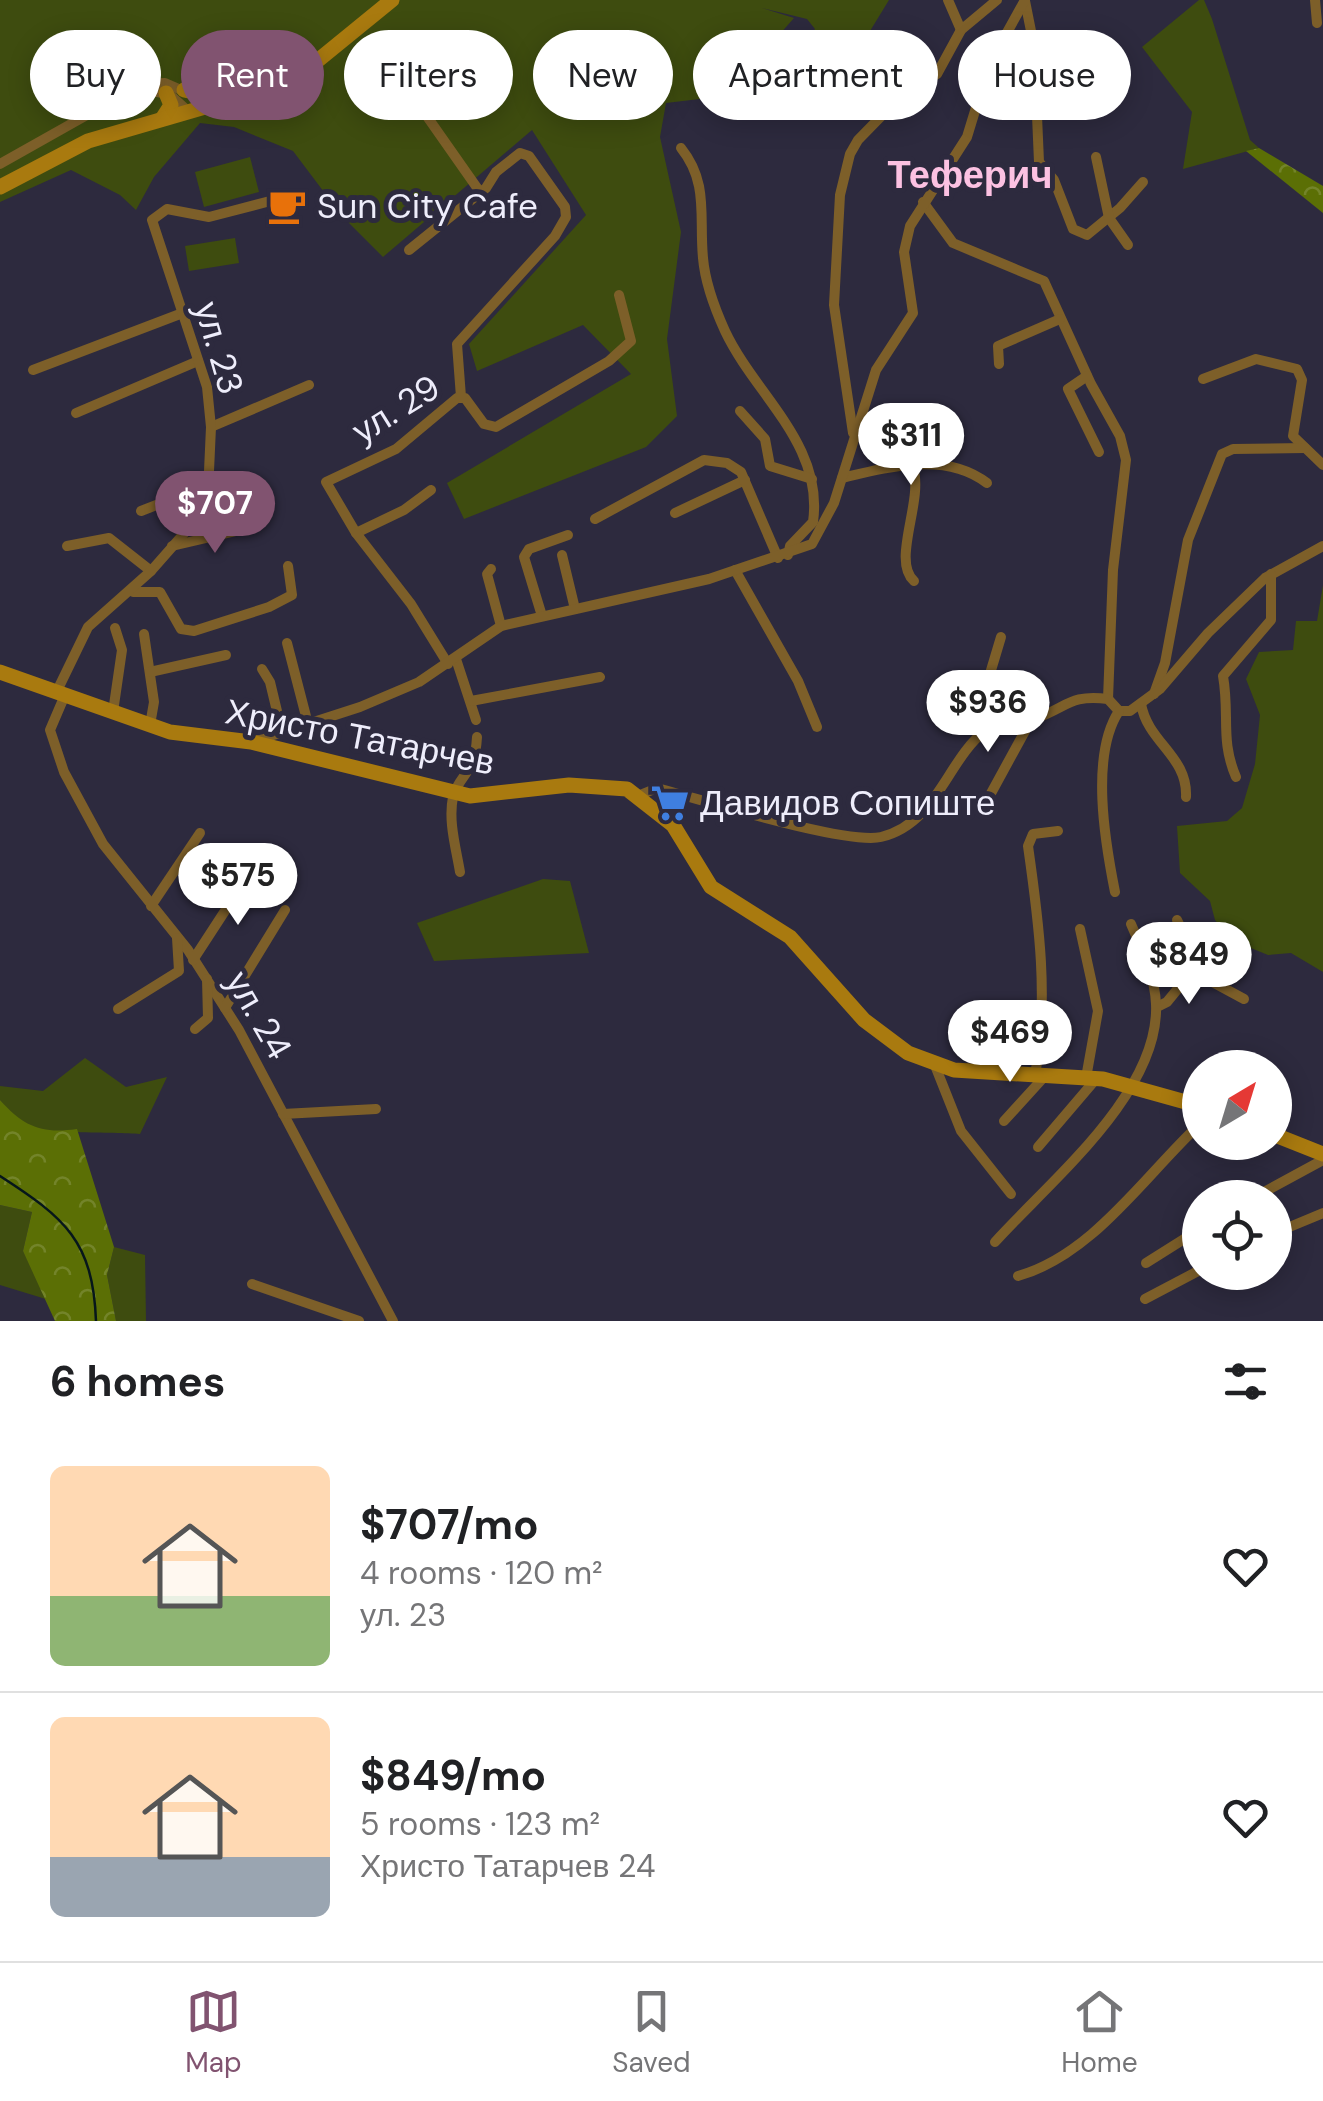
<!DOCTYPE html>
<html lang="en">
<head>
<meta charset="utf-8">
<style>
  :root { --surface:#fff; --page:#f2f2f2; --text:#202124; --muted:#757577; --line:#e0e0e0; --accent:#815370 }
  body { margin:0; font-family:"DM Sans",sans-serif; background:var(--page); color:var(--text); height:100vh; display:flex; flex-direction:column; font-size:38px; white-space:nowrap }
  * { box-sizing:border-box; margin:0 }
  p { font-size:32px; color:var(--muted) }
  .icon { flex:none; width:55px; height:55px; fill:none; stroke:currentColor; stroke-width:2; stroke-linecap:round; stroke-linejoin:round }
  .map { position:relative; height:1321px; overflow:hidden }
  .drawer { display:flex; flex-direction:column; background:var(--surface); flex:1 }
  .drawer>* { flex:none }
  .hud { position:absolute; left:30px; top:30px; width:1265px; height:90px; display:flex; gap:20px }
  .needle { width:65px; rotate:38deg }
  .controls { position:absolute; left:1182px; top:1050px; display:grid; gap:20px }
  .controls a { display:grid; place-items:center; width:110px; height:110px; border-radius:50%; background:var(--surface); box-shadow:0 5px 25px #0003; font-size:50px }
  .price { position:absolute; translate:-50% -85px; padding:0 22px; border-radius:35px; background:#fff; color:#222; font-size:32px; line-height:65px; filter:drop-shadow(0 2px 5px #0008) }
  .price::after { content:''; position:absolute; left:50%; top:60px; width:30px; height:22px; margin-left:-15px; background:inherit; clip-path:polygon(0 0,100% 0,50% 100%) }
  .price.current { background:var(--accent); color:#fff }
  ul { padding:0; list-style:none }
  li { display:flex; align-items:center; gap:30px; height:250px; padding:0 50px }
  li+li { border-top:2px solid var(--line) }
  li span { display:grid; place-items:center; flex:none; width:280px; height:200px; border-radius:15px; color:#555 }
  li>.icon { margin-inline-start:auto }
  span .icon { width:120px; height:120px; fill:#fffc; stroke-width:1 }
  li b { font-size:42px }
  h2 { display:flex; justify-content:space-between; align-items:center; height:120px; padding:0 50px; font-size:42px }
  .chip { padding:0 35px; border-radius:45px; background:var(--surface); box-shadow:0 5px 25px #0003; font-size:35px; line-height:90px }
  .chip.current { background:var(--accent); color:#fff }
  .tab-bar { display:flex; justify-content:space-around; align-items:center; height:140px; border-top:2px solid var(--line); background:var(--surface); font-size:28px; color:var(--muted) }
  .tab-bar a { display:grid; justify-items:center; gap:5px }
  .tab-bar .current { color:var(--accent) }
  .map>svg:first-child { display:block }
  .grass { fill:#3e4c0f }
  .forest { fill:url(#forest-crowns) }
  .lines { fill:none; stroke-linecap:round; stroke-linejoin:round }
  .stream { stroke:#06161b; stroke-width:2.5 }
  .street { stroke:#7d5f29; stroke-width:10 }
  .secondary { stroke:#a97a0f; stroke-width:15 }
  .labels { text-anchor:middle; stroke-width:10; stroke-linejoin:round; paint-order:stroke }
  .poi-label { font-size:35px; fill:#eeedfb; stroke:#2d2a3e; text-anchor:start }
  .street-label { font-size:35px; fill:#eeedfb; stroke:#2d2a3e }
  .neighbourhood-label { font-size:38px; font-weight:bold; fill:#fcc1e2; stroke:#2d2a3e }
</style>
</head>
<body>
<div class="map">
<svg width="1323" height="1321" viewBox="0 0 1323 1321">
  <defs>
    <pattern id="forest-crowns" width="20" height="18" patternUnits="userSpaceOnUse" patternTransform="scale(2.5)"><rect width="20" height="18" fill="#5b6f05"/><path d="M2 6a3 3 0 1 1 6 0M12 15a3 3 0 1 1 6 0" fill="none" stroke="#73842a"/></pattern>
  </defs>
  <rect width="100%" height="100%" fill="#2d2a3e"/>
  <!-- grass -->
  <g class="grass">
    <polygon points="0,0 889,0 837,85 762,93 815,29 807,19 762,8 794,18 725,96 666,103 660,137 681,232 667,339 677,416 646,447 464,519 447,483 631,374 583,325 477,371 469,344 586,215 532,130 383,257 342,216 293,151 234,127 200,123 154,177 136,210 120,195 71,170 0,202"/>
    <polygon points="1199,0 1204,0 1212,19 1250,140 1259,148 1183,169 1192,112 1142,47"/>
    <polygon points="250,157 259,192 204,207 195,172"/>
    <polygon points="235,238 239,263 189,271 185,246"/>
    <polygon points="1323,585 1323,972 1291,953 1268,955 1231,940 1215,920 1210,901 1180,873 1177,826 1227,821 1242,808 1255,764 1260,715 1246,679 1259,652 1293,650 1296,621 1317,621"/>
    <polygon points="543,879 570,881 589,953 434,961 417,923"/>
    <path d="M85,1058L126,1087L167,1077L140,1134C117,1132 34,1134 21,1125C13,1119 7,1108 0,1100V1086L43,1091Z"/>
    <polygon points="0,1205 32,1212 23,1251 49,1300 0,1285"/>
    <polygon points="114,1247 145,1255 146,1321 116,1321 107,1275"/>
  </g>
  <!-- forest -->
  <g class="forest">
    <polygon points="1259,148 1323,186 1323,213 1246,151"/>
    <path d="M0,1100C24,1127 42,1134 77,1129L114,1247L107,1275L116,1321H55L23,1251L32,1212L0,1205Z"/>
  </g>
  <g class="lines">
    <!-- stream -->
    <path class="stream" d="M0,1176C65,1218 93,1241 96,1321"/>
    <!-- street -->
    <g class="street">
      <polyline points="948,0 961,30"/>
      <polyline points="1315,0 1317,23"/>
      <polyline points="1025,1 1034,46 1039,162 1054,180 1073,229 1087,235 1120,208 1143,182"/>
      <polyline points="139,89 169,94 189,112"/>
      <polyline points="426,115 480,192"/>
      <path d="M681,148C709,183 699,216 703,258C705,282 715,309 725,331C755,395 824,444 813,522L790,546L788,555"/>
      <polyline points="1096,157 1109,218 1128,245"/>
      <polyline points="0,164 142,84 165,83 188,93"/>
      <polyline points="923,202 953,243 1044,281 1091,384 1120,436 1126,460 1113,570 1108,699"/>
      <polyline points="409,250 486,188 496,172 520,153 529,156 565,207 566,217 555,236 457,344 461,397"/>
      <polyline points="999,364 998,346 1060,319"/>
      <polyline points="33,370 180,314"/>
      <polyline points="1087,376 1068,389 1099,452"/>
      <polyline points="1203,379 1256,359 1297,369 1302,380 1293,436 1323,465"/>
      <polyline points="740,411 765,439 770,466 812,479"/>
      <polyline points="76,413 198,361"/>
      <polyline points="211,427 309,385"/>
      <polyline points="853,433 834,305 840,195 850,154 858,140 901,96 937,74 961,30 997,0"/>
      <path d="M913,468C924,500 891,561 914,581"/>
      <path d="M842,478C888,467 946,451 987,483"/>
      <polyline points="141,511 208,485"/>
      <polyline points="675,513 745,480"/>
      <polyline points="595,519 704,460 727,463 741,472 778,558"/>
      <polyline points="356,533 404,510 431,490"/>
      <polyline points="67,546 109,538 151,571"/>
      <polyline points="172,546 249,528"/>
      <polyline points="562,555 575,609"/>
      <polyline points="491,569 487,574 501,626"/>
      <polyline points="735,570 798,681 817,727"/>
      <polyline points="133,592 160,592 181,629 194,631 269,607 292,595 288,566"/>
      <polyline points="542,616 524,557 529,549 568,535"/>
      <polyline points="144,634 154,702 150,725"/>
      <polyline points="287,643 308,724"/>
      <polyline points="456,659 476,720"/>
      <polyline points="448,664 411,604 356,533 326,482 396,449 457,398 465,398 484,424 496,427 609,361 631,341 619,295"/>
      <polyline points="262,669 270,682 282,732"/>
      <polyline points="150,672 226,655"/>
      <polyline points="56,693 88,627 151,571 195,521 208,493 211,427 207,387 152,220 167,209 209,217 278,199"/>
      <polyline points="1154,694 1165,663 1188,540 1222,454 1233,449 1305,448"/>
      <polyline points="65,695 50,730 64,772 103,844 188,950 239,1030 393,1321"/>
      <polyline points="471,701 600,677"/>
      <path d="M1141,704C1148,743 1188,756 1186,797"/>
      <polyline points="1119,711 1130,711 1160,689 1208,633 1265,578 1323,546"/>
      <polyline points="113,712 122,650 115,628"/>
      <polyline points="979,736 986,687 1001,637"/>
      <polyline points="252,742 360,707 419,682 501,626 709,579 812,544 834,503 876,370 913,313 904,252 910,226 967,137 989,65 1025,0"/>
      <path d="M1236,777C1220,740 1230,716 1223,676L1271,620V574"/>
      <path d="M640,795L657,788C700,799 846,845 881,837C938,823 947,759 986,730C1003,717 1020,724 1037,718C1067,707 1071,694 1108,699L1119,711"/>
      <polyline points="983,808 1031,720"/>
      <path d="M460,872C456,848 448,821 453,797C459,774 475,775 477,737"/>
      <path d="M1115,892C1105,842 1090,755 1119,711"/>
      <polyline points="151,906 200,833"/>
      <polyline points="1080,929 1098,1011 1086,1078"/>
      <polyline points="193,960 249,874"/>
      <polyline points="1194,972 1244,999"/>
      <polyline points="1157,1007 1167,1002 1198,964 1177,920"/>
      <polyline points="225,1008 285,910"/>
      <polyline points="118,1009 179,971 177,938"/>
      <polyline points="195,1029 208,1018 207,979"/>
      <polyline points="934,1063 961,1131 1011,1194"/>
      <path d="M1035,1075C1049,999 1039,923 1028,846L1033,834L1058,831"/>
      <polyline points="283,1114 376,1109"/>
      <polyline points="1004,1121 1045,1076"/>
      <polyline points="1038,1147 1096,1079"/>
      <polyline points="1253,1198 1323,1160"/>
      <polyline points="1275,1233 1323,1213"/>
      <path d="M995,1242C1049,1182 1160,1093 1156,1004C1155,977 1142,949 1131,924"/>
      <polyline points="1146,1263 1200,1229"/>
      <path d="M1018,1276C1093,1255 1145,1175 1200,1124"/>
      <polyline points="252,1284 359,1321"/>
      <polyline points="1145,1299 1200,1270"/>
    </g>
    <!-- secondary -->
    <g class="secondary">
      <polyline points="184,90 222,98"/>
      <polyline points="162,119 171,105 166,93"/>
      <polyline points="0,187 88,141 260,91 300,75 392,0"/>
      <polyline points="0,672 170,732 251,742 470,796 569,785 627,789 673,825 711,887 790,937 864,1020 908,1053 954,1070 1103,1079 1200,1106"/>
      <polyline points="1275,1135 1323,1154"/>
    </g>
  </g>
  <!-- icons -->
  <defs>
    <g id="cafe-bare" transform="scale(3)"><path d="M-5.5-4.5H6V0H3Q3 3.5 0 3.5H-2.5Q-5.5 3.5-5.5 0ZM3-3.2v2h1.7v-2ZM-6 4.5H4V6H-6Z" fill="#e8710a" stroke="#2d2a3e" stroke-width="2.5" paint-order="stroke"/></g>
    <g id="supermarket-bare" transform="scale(3)"><path d="M-6-5.5h2.5l.6 2H6L4.5 2H-2.5L-4.4-4H-6ZM-1.5 3.2a1.3 1.3 0 1 0 .1 0ZM3 3.2a1.3 1.3 0 1 0 .1 0Z" fill="#3f7fe0" stroke="#2d2a3e" stroke-width="2.5" paint-order="stroke"/></g>
  </defs>
  <g fill-rule="evenodd">
    <use href="#cafe-bare" x="287" y="206"/>
    <use href="#supermarket-bare" x="670" y="803"/>
  </g>
  <g class="labels">
    <!-- poi labels -->
    <g class="poi-label">
      <text x="317" y="218">Sun City Cafe</text>
      <text x="700" y="815">Давидов Сопиште</text>
    </g>
    <!-- street labels -->
    <g class="street-label">
      <text transform="translate(219 348) rotate(74)" y="12">ул. 23</text>
      <text transform="translate(396 409) rotate(-32)" y="12">ул. 29</text>
      <text transform="translate(360 737) rotate(11)" y="12">Христо Татарчев</text>
      <text transform="translate(259 1015) rotate(60)" y="12">ул. 24</text>
    </g>
    <!-- neighbourhood labels -->
    <g class="neighbourhood-label">
      <text x="970" y="188">Теферич</text>
    </g>
  </g>
</svg>
<div class="controls">
<a><svg class="needle" viewBox="-14 -14 28 28"><path d="M0-13l5 13h-10z" fill="#e53935"/><path d="M0 13l5-13h-10z" fill="#757577"/></svg></a>
<a><svg class="icon" aria-label="locate" viewBox="0 0 24 24"><circle cx="12" cy="12" r="6"/><path d="M12 2v4M12 18v4M2 12h4M18 12h4"/></svg></a>
</div>
<b class="price" style="left:911px;top:488px">$311</b>
<b class="price current" style="left:215px;top:556px">$707</b>
<b class="price" style="left:988px;top:755px">$936</b>
<b class="price" style="left:238px;top:928px">$575</b>
<b class="price" style="left:1189px;top:1007px">$849</b>
<b class="price" style="left:1010px;top:1085px">$469</b>
<div class="hud">
<a class="chip">Buy</a>
<a class="chip current">Rent</a>
<a class="chip">Filters</a>
<a class="chip">New</a>
<a class="chip">Apartment</a>
<a class="chip">House</a>
</div>
</div>
<section class="drawer">
<h2>6 homes<svg class="icon" aria-label="filters" viewBox="0 0 24 24"><path d="M4 7h16M4 17h16"/><circle cx="9" cy="7" r="2"/><circle cx="15" cy="17" r="2"/></svg></h2>
<ul>
<li><span style="background:linear-gradient(#ffd9b3 65%,#8fb573 0)"><svg class="icon" aria-label="home" viewBox="0 0 24 24"><path d="M3 11l9-7 9 7M6 9v11h12V9"/></svg></span><div><b>$707/mo</b><p>4 rooms · 120 m²</p><p>ул. 23</p></div><svg class="icon" aria-label="heart" viewBox="0 0 24 24"><path d="M12 20l-8-8c-3-5 5-10 8-4 3-6 11-1 8 4z"/></svg></li>
<li><span style="background:linear-gradient(#ffd9b3 70%,#9aa5b1 0)"><svg class="icon" aria-label="home" viewBox="0 0 24 24"><path d="M3 11l9-7 9 7M6 9v11h12V9"/></svg></span><div><b>$849/mo</b><p>5 rooms · 123 m²</p><p>Христо Татарчев 24</p></div><svg class="icon" aria-label="heart" viewBox="0 0 24 24"><path d="M12 20l-8-8c-3-5 5-10 8-4 3-6 11-1 8 4z"/></svg></li>
</ul>
</section>
<nav class="tab-bar">
<a class="current"><svg class="icon" aria-label="map" viewBox="0 0 24 24"><path d="M3 6l6-2 6 2 6-2v14l-6 2-6-2-6 2zM9 4v14M15 6v14"/></svg>Map</a>
<a><svg class="icon" aria-label="saved" viewBox="0 0 24 24"><path d="M7 4h10v16l-5-4-5 4z"/></svg>Saved</a>
<a><svg class="icon" aria-label="home" viewBox="0 0 24 24"><path d="M3 11l9-7 9 7M6 9v11h12V9"/></svg>Home</a>
</nav>
</body>
</html>
